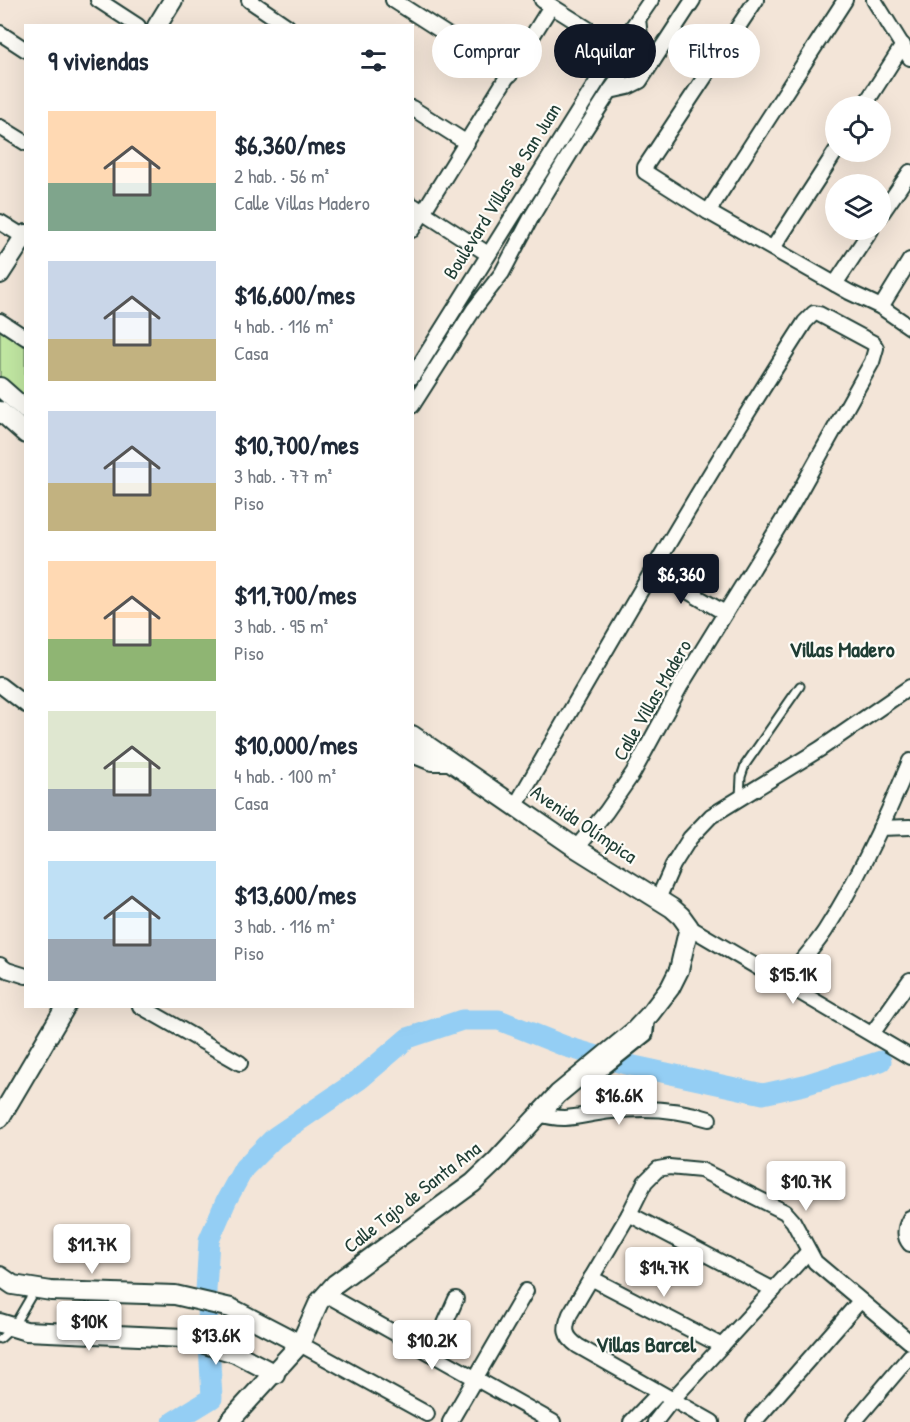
<!DOCTYPE html>
<html lang="es">
<head>
<meta charset="utf-8">
<style>
  :root { --surface:#fff; --page:#f6f6f7; --text:#1f2937; --muted:#747a83; --accent:#111827 }
  body { margin:0; font-family:"Patrick Hand",sans-serif; background:var(--page); color:var(--text); height:100vh; display:flex; flex-direction:column; font-size:22px; white-space:nowrap }
  * { box-sizing:border-box; margin:0 }
  p { font-size:20px; color:var(--muted) }
  .icon { flex:none; width:33px; height:33px; fill:none; stroke:currentColor; stroke-width:2; stroke-linecap:round; stroke-linejoin:round }
  .map { position:relative; flex:1; overflow:hidden }
  .panel { position:absolute; left:24px; top:24px; width:390px; height:984px; display:flex; flex-direction:column; background:var(--surface); border-radius:0px; box-shadow:0 6px 24px #0002 }
  .panel>* { flex:none }
  .banner { position:absolute; left:432px; top:24px; width:387px; height:54px; display:flex; gap:12px }
  .tools { position:absolute; left:825px; top:96px; display:grid; gap:12px }
  .tools a { display:grid; place-items:center; width:66px; height:66px; border-radius:50%; background:var(--surface); box-shadow:0 6px 24px #0002; font-size:30px }
  .price { position:absolute; translate:-50% -51px; padding:0 14px; border-radius:6px; background:#fff; color:#222; font-size:20px; line-height:39px; filter:drop-shadow(0 2px 3px #0008) }
  .price::after { content:''; position:absolute; left:50%; top:36px; width:18px; height:14px; margin-left:-9px; background:inherit; clip-path:polygon(0 0,100% 0,50% 100%) }
  .price.on { background:var(--accent); color:#fff }
  ul { padding:0; list-style:none }
  li { display:flex; align-items:center; gap:18px; height:150px; padding:0 24px }
  li span { display:grid; place-items:center; flex:none; width:168px; height:120px; border-radius:0px; color:#555 }
  li>.icon { margin-inline-start:auto }
  span .icon { width:72px; height:72px; fill:#fffc; stroke-width:1 }
  li b { font-size:26px }
  h2 { display:flex; justify-content:space-between; align-items:center; height:72px; padding:0 24px; font-size:26px }
  .tag { padding:0 21px; border-radius:27px; background:var(--surface); box-shadow:0 6px 24px #0002; font-size:21px; line-height:54px }
  .tag.on { background:var(--accent); color:#fff }
  .map>svg:first-child { display:block }
  .park { fill:#c1e7a2; stroke:#70926b; stroke-width:1.5 }
  .lines { fill:none; stroke-linecap:round; stroke-linejoin:round }
  .river { stroke:#94cef4; stroke-width:21 }
  .service-casing { stroke:#1f3d34; stroke-width:11 }
  .pedestrian-casing { stroke:#1f3d34; stroke-width:15 }
  .minor-casing { stroke:#1f3d34; stroke-width:18 }
  .tertiary-casing { stroke:#1f3d34; stroke-width:22 }
  .service { stroke:#fdfcf7; stroke-width:7 }
  .pedestrian { stroke:#fdfcf7; stroke-width:10 }
  .minor { stroke:#fdfcf7; stroke-width:14 }
  .tertiary { stroke:#fdfcf7; stroke-width:18 }
  .labels { text-anchor:middle; stroke-width:4.5; stroke-linejoin:round; paint-order:stroke }
  .street-label { font-size:20px; fill:#1f3d34; stroke:#fdfcf7 }
  .quarter-label { font-size:22px; font-weight:bold; fill:#1f3d34; stroke:#fdfcf7 }
</style>
</head>
<body>
<div class="map">
<svg width="910" height="1422" viewBox="0 0 910 1422">
  <rect width="100%" height="100%" fill="#f3e5d8"/>
  <filter id="ink" filterUnits="userSpaceOnUse"><feTurbulence type="fractalNoise" baseFrequency=".0167" numOctaves="2"/><feDisplacementMap in="SourceGraphic" scale="12" xChannelSelector="R" yChannelSelector="G"/><feConvolveMatrix kernelMatrix="1 2 1 2 8 2 1 2 1" color-interpolation-filters="sRGB"/></filter>
  <g filter="url(#ink)">
    <!-- park -->
    <polygon class="park" points="0,328 25,344 25,403 0,381"/>
    <g class="lines">
      <!-- river -->
      <polyline class="river" points="173,1422 212,1398 206,1291 209,1240 226,1201 244,1168 275,1137 360,1079 408,1038 462,1020 499,1020 567,1047 625,1064 763,1094 804,1085 881,1061"/>
      <!-- service casing -->
      <g class="service-casing">
        <g id="service">
          <polyline points="740,797 741,777 745,765 800,686"/>
          <polyline points="0,1339 13,1327 34,1291"/>
        </g>
      </g>
      <!-- pedestrian casing -->
      <g class="pedestrian-casing">
        <polyline id="pedestrian" points="579,1076 588,1082 647,1035 649,1017"/>
      </g>
      <!-- minor casing -->
      <g class="minor-casing">
        <g id="minor">
          <polyline points="98,0 138,26"/>
          <polyline points="249,0 287,26"/>
          <polyline points="393,0 510,75"/>
          <polyline points="542,0 618,48"/>
          <polyline points="756,0 645,167 645,172 708,212 849,292 881,307 910,327"/>
          <polyline points="874,0 910,58"/>
          <polyline points="0,33 26,50"/>
          <polyline points="610,91 628,87 640,81 693,0"/>
          <polyline points="864,106 903,45"/>
          <polyline points="412,108 467,143"/>
          <polyline points="0,127 26,143"/>
          <polyline points="412,205 488,254"/>
          <polyline points="708,212 845,0"/>
          <polyline points="880,216 910,172"/>
          <polyline points="0,222 26,238"/>
          <polyline points="412,230 551,6"/>
          <polyline points="773,248 836,151"/>
          <polyline points="835,284 871,230"/>
          <polyline points="881,307 910,260"/>
          <polyline points="0,321 26,338"/>
          <polyline points="412,377 618,48 651,0"/>
          <polyline points="412,406 474,309 502,273 532,216 577,142 610,91 636,56 640,36 638,19"/>
          <polyline points="653,571 725,613"/>
          <polyline points="0,685 26,705"/>
          <path d="M516,805C610,643 703,480 805,322L814,313L819,314L873,343L876,348L872,362L792,505L681,685L633,773L606,812L576,848"/>
          <polyline points="880,828 910,827"/>
          <polyline points="658,899 673,865 690,838 711,816 820,749 910,687"/>
          <polyline points="689,927 910,1057"/>
          <polyline points="0,965 7,970 26,976"/>
          <path d="M784,982C798,965 813,949 825,931C859,878 886,819 910,761"/>
          <polyline points="140,1006 240,1063"/>
          <polyline points="872,1034 910,980"/>
          <path d="M538,1114C571,1123 580,1114 612,1111C644,1107 678,1109 709,1119"/>
          <polyline points="629,1214 774,1290"/>
          <path d="M910,1218C905,1227 903,1236 910,1244"/>
          <polyline points="591,1278 722,1346"/>
          <polyline points="325,1294 553,1422"/>
          <polyline points="300,1344 427,1414"/>
          <polyline points="432,1353 456,1299"/>
          <polyline points="450,1422 526,1291"/>
          <polyline points="631,1422 659,1393"/>
          <polyline points="655,1422 672,1400 808,1252"/>
          <path d="M712,1422L578,1346C564,1336 564,1329 570,1314L629,1214L645,1182L658,1169L669,1167L701,1170L785,1212L793,1221L815,1262L910,1342"/>
          <polyline points="754,1422 860,1301"/>
          <polyline points="854,1422 910,1356"/>
        </g>
      </g>
      <!-- tertiary casing -->
      <g class="tertiary-casing">
        <g id="tertiary">
          <polyline points="157,26 173,0"/>
          <polyline points="0,274 26,234"/>
          <polyline points="0,387 26,410"/>
          <polyline points="0,411 26,434"/>
          <polyline points="412,753 432,761 449,761"/>
          <polyline points="0,1118 66,1006"/>
          <polyline points="0,1276 13,1285 51,1291 175,1295 231,1308 300,1344"/>
          <polyline points="0,1323 26,1331 184,1338 235,1353 275,1374"/>
          <polyline points="229,1422 300,1344 319,1302 335,1284 473,1183 496,1161 558,1094 633,1032 650,1014 670,988 679,970 689,927 681,916 672,908 576,848 412,735"/>
        </g>
      </g>
      <!-- service -->
      <use href="#service" class="service"/>
      <!-- pedestrian -->
      <use href="#pedestrian" class="pedestrian"/>
      <!-- minor -->
      <use href="#minor" class="minor"/>
      <!-- tertiary -->
      <use href="#tertiary" class="tertiary"/>
    </g>
  </g>
  <g class="labels">
    <!-- street labels -->
    <g class="street-label">
      <text transform="translate(502 191) rotate(-58)" y="7">Boulevard Villas de San Juan</text>
      <text transform="translate(652 700) rotate(-60)" y="7">Calle Villas Madero</text>
      <text transform="translate(584 824) rotate(34)" y="7">Avenida Olímpica</text>
      <text transform="translate(412 1197) rotate(-38)" y="7">Calle Tajo de Santa Ana</text>
    </g>
    <!-- quarter labels -->
    <g class="quarter-label">
      <text x="842" y="657">Villas Madero</text>
      <text x="646" y="1352">Villas Barcel</text>
    </g>
  </g>
</svg>
<div class="tools">
<a><svg class="icon" aria-label="locate" viewBox="0 0 24 24"><circle cx="12" cy="12" r="6"/><path d="M12 2v4M12 18v4M2 12h4M18 12h4"/></svg></a>
<a><svg class="icon" aria-label="layers" viewBox="0 0 24 24"><path d="M12 4l9 5-9 5-9-5zM3 14l9 5 9-5"/></svg></a>
</div>
<b class="price on" style="left:681px;top:605px">$6,360</b>
<b class="price" style="left:793px;top:1005px">$15.1K</b>
<b class="price" style="left:619px;top:1126px">$16.6K</b>
<b class="price" style="left:806px;top:1212px">$10.7K</b>
<b class="price" style="left:92px;top:1275px">$11.7K</b>
<b class="price" style="left:664px;top:1298px">$14.7K</b>
<b class="price" style="left:89px;top:1352px">$10K</b>
<b class="price" style="left:216px;top:1366px">$13.6K</b>
<b class="price" style="left:432px;top:1371px">$10.2K</b>
<div class="banner">
<a class="tag">Comprar</a>
<a class="tag on">Alquilar</a>
<a class="tag">Filtros</a>
</div>
<section class="panel">
<h2>9 viviendas<svg class="icon" aria-label="filters" viewBox="0 0 24 24"><path d="M4 7h16M4 17h16"/><circle cx="9" cy="7" r="2"/><circle cx="15" cy="17" r="2"/></svg></h2>
<ul>
<li><span style="background:linear-gradient(#ffd9b3 60%,#7fa58c 0)"><svg class="icon" aria-label="home" viewBox="0 0 24 24"><path d="M3 11l9-7 9 7M6 9v11h12V9"/></svg></span><div><b>$6,360/mes</b><p>2 hab. · 56 m²</p><p>Calle Villas Madero</p></div></li>
<li><span style="background:linear-gradient(#c9d6e8 65%,#c2b280 0)"><svg class="icon" aria-label="home" viewBox="0 0 24 24"><path d="M3 11l9-7 9 7M6 9v11h12V9"/></svg></span><div><b>$16,600/mes</b><p>4 hab. · 116 m²</p><p>Casa</p></div></li>
<li><span style="background:linear-gradient(#c9d6e8 60%,#c2b280 0)"><svg class="icon" aria-label="home" viewBox="0 0 24 24"><path d="M3 11l9-7 9 7M6 9v11h12V9"/></svg></span><div><b>$10,700/mes</b><p>3 hab. · 77 m²</p><p>Piso</p></div></li>
<li><span style="background:linear-gradient(#ffd9b3 65%,#8fb573 0)"><svg class="icon" aria-label="home" viewBox="0 0 24 24"><path d="M3 11l9-7 9 7M6 9v11h12V9"/></svg></span><div><b>$11,700/mes</b><p>3 hab. · 95 m²</p><p>Piso</p></div></li>
<li><span style="background:linear-gradient(#dfe7d0 65%,#9aa5b1 0)"><svg class="icon" aria-label="home" viewBox="0 0 24 24"><path d="M3 11l9-7 9 7M6 9v11h12V9"/></svg></span><div><b>$10,000/mes</b><p>4 hab. · 100 m²</p><p>Casa</p></div></li>
<li><span style="background:linear-gradient(#bfe0f5 65%,#9aa5b1 0)"><svg class="icon" aria-label="home" viewBox="0 0 24 24"><path d="M3 11l9-7 9 7M6 9v11h12V9"/></svg></span><div><b>$13,600/mes</b><p>3 hab. · 116 m²</p><p>Piso</p></div></li>
</ul>
</section>
</div>
</body>
</html>
